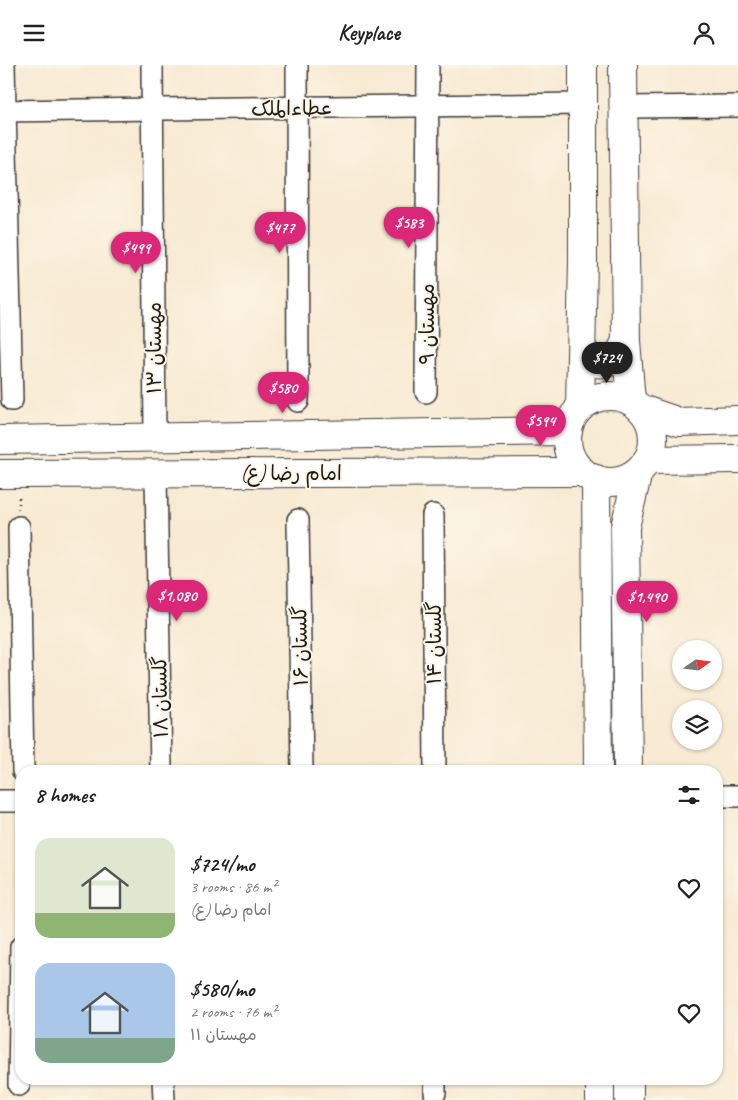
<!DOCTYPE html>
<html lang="en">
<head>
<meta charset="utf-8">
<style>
  :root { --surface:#fff; --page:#f6f6f6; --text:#222; --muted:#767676; --accent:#db2777 }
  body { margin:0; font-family:Caveat,"Playpen Sans Arabic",sans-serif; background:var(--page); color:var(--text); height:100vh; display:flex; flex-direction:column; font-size:19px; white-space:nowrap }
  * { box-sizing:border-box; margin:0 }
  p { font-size:16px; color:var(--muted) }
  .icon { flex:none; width:28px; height:28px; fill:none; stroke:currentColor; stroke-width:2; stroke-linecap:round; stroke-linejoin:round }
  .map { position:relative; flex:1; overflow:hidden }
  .drawer { position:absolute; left:15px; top:700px; width:708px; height:320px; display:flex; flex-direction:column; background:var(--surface); border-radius:20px; box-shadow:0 1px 4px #0004 }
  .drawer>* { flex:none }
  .needle { width:32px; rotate:76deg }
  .tools { position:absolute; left:672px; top:575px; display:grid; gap:10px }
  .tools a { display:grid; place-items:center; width:50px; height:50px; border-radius:50%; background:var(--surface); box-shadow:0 1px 4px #0004; font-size:25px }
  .price { position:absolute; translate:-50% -42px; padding:0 11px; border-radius:18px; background:var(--accent); color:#fff; font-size:16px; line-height:32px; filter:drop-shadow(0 1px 2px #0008) }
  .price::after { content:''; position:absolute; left:50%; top:30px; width:15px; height:11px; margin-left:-8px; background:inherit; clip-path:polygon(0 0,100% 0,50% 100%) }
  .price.active { background:#222; color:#fff }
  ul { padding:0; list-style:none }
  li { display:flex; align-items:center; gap:15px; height:125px; padding:0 20px }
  li span { display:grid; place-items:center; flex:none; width:140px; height:100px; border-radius:15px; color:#555 }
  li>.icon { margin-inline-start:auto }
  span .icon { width:60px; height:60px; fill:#fffc; stroke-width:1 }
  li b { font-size:21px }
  h2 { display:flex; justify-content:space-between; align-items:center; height:60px; padding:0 20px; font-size:21px }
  header { display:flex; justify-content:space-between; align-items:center; height:65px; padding:0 20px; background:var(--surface); font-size:22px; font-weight:600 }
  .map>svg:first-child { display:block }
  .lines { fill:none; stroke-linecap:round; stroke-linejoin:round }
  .street-casing { stroke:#3d3b37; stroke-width:24 }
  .secondary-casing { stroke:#3d3b37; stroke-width:30 }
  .path { stroke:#3d3b37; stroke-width:3; stroke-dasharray:1 4; stroke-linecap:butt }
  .street { stroke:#fff; stroke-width:21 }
  .secondary { stroke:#fff; stroke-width:28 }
  .labels { text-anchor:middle; stroke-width:4; stroke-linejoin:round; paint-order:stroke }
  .street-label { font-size:20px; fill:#1c1c1c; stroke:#fcf5e5 }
</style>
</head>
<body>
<header><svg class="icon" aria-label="menu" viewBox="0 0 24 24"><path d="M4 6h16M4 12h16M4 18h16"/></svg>Keyplace<svg class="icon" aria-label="person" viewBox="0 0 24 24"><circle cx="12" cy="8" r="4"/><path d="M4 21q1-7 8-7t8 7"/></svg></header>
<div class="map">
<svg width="738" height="1035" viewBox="0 0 738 1035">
  <rect width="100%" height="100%" fill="#fcf5e5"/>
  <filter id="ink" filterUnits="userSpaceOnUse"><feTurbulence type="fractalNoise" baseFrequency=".02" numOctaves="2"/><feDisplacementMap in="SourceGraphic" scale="10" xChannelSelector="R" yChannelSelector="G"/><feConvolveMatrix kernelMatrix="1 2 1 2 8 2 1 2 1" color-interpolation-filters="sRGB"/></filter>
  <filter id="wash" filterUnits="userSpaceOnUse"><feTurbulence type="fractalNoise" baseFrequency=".0096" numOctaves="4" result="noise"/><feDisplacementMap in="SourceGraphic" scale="20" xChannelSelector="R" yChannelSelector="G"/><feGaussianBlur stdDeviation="1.12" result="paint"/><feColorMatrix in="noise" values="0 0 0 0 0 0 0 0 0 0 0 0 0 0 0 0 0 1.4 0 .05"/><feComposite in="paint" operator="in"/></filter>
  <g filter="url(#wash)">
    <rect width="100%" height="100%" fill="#f8ead3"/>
  </g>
  <g filter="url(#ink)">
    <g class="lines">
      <!-- street casing -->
      <g class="street-casing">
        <g id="street">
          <polyline points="4,0 12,335"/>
          <polyline points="152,0 155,372"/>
          <polyline points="297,0 298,336"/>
          <polyline points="624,42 738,41"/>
          <polyline points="0,46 583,39"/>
          <polyline points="426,327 428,0"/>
          <polyline points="156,408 161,706"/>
          <polyline points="433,450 435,706"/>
          <polyline points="298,455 302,706"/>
          <polyline points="19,462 23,706"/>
          <polyline points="716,731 738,731"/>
          <polyline points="0,736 21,736"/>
          <polyline points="163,1014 164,1035"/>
          <polyline points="19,1020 21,882"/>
          <polyline points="435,1028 435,1014"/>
        </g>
      </g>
      <!-- secondary casing -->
      <g class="secondary-casing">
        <g id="secondary">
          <polyline points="623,0 626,276 631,336"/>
          <path d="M582,283C593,300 598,302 617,294L626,276"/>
          <circle cx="610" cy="374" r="43"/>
          <polyline points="580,343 583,195 583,0"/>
          <polyline points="641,344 679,357 738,355"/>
          <polyline points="0,375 568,366"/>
          <polyline points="647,395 738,394"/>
          <polyline points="0,409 583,407"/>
          <polyline points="596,414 598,706"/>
          <polyline points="628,706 625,462 638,407"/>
          <polyline points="600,1014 600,1035"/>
          <polyline points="629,1035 629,1014"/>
        </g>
      </g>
      <!-- path -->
      <polyline class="path" points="19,444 19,430"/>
      <!-- street -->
      <use href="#street" class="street"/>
      <!-- secondary -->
      <use href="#secondary" class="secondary"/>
    </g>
  </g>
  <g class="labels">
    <!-- street labels -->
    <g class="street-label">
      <text transform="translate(292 43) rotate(-1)" y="7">عطاءالملک</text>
      <text transform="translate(427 259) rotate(-90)" y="7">مهستان ۹</text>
      <text transform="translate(154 283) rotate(-90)" y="7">مهستان ۱۳</text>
      <text x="291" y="415">امام رضا (ع)</text>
      <text transform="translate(434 578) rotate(-90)" y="7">گلستان ۱۴</text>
      <text transform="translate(300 581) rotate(-91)" y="7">گلستان ۱۶</text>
      <text transform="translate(160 632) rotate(-91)" y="7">گلستان ۱۸</text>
    </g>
  </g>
</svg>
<div class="tools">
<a><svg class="needle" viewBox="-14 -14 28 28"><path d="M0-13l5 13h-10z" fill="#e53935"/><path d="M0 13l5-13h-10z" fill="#767676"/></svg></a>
<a><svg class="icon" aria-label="layers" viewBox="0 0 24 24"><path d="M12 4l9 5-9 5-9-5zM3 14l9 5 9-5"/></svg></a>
</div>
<b class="price" style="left:409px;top:184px">$583</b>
<b class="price" style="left:280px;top:189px">$477</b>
<b class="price" style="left:136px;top:209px">$499</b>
<b class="price active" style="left:607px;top:319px">$724</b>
<b class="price" style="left:283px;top:349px">$580</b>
<b class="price" style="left:541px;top:382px">$594</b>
<b class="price" style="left:177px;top:557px">$1,080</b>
<b class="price" style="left:647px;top:558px">$1,490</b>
<section class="drawer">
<h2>8 homes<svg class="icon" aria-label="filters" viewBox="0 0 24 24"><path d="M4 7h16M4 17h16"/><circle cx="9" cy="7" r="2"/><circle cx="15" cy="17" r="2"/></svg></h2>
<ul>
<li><span style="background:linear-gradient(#dfe7d0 75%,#8fb573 0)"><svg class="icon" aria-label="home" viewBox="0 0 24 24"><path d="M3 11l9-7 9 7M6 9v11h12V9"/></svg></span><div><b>$724/mo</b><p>3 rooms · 86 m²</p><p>امام رضا (ع)</p></div><svg class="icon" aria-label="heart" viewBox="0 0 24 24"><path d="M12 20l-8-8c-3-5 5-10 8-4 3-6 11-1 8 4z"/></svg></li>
<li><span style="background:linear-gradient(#a9c7e8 75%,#7fa58c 0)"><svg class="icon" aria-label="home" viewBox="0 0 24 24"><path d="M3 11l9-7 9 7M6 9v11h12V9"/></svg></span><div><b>$580/mo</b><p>2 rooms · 76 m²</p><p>مهستان ۱۱</p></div><svg class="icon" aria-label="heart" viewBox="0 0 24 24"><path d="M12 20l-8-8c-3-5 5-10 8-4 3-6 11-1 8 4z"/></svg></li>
</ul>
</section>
</div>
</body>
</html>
